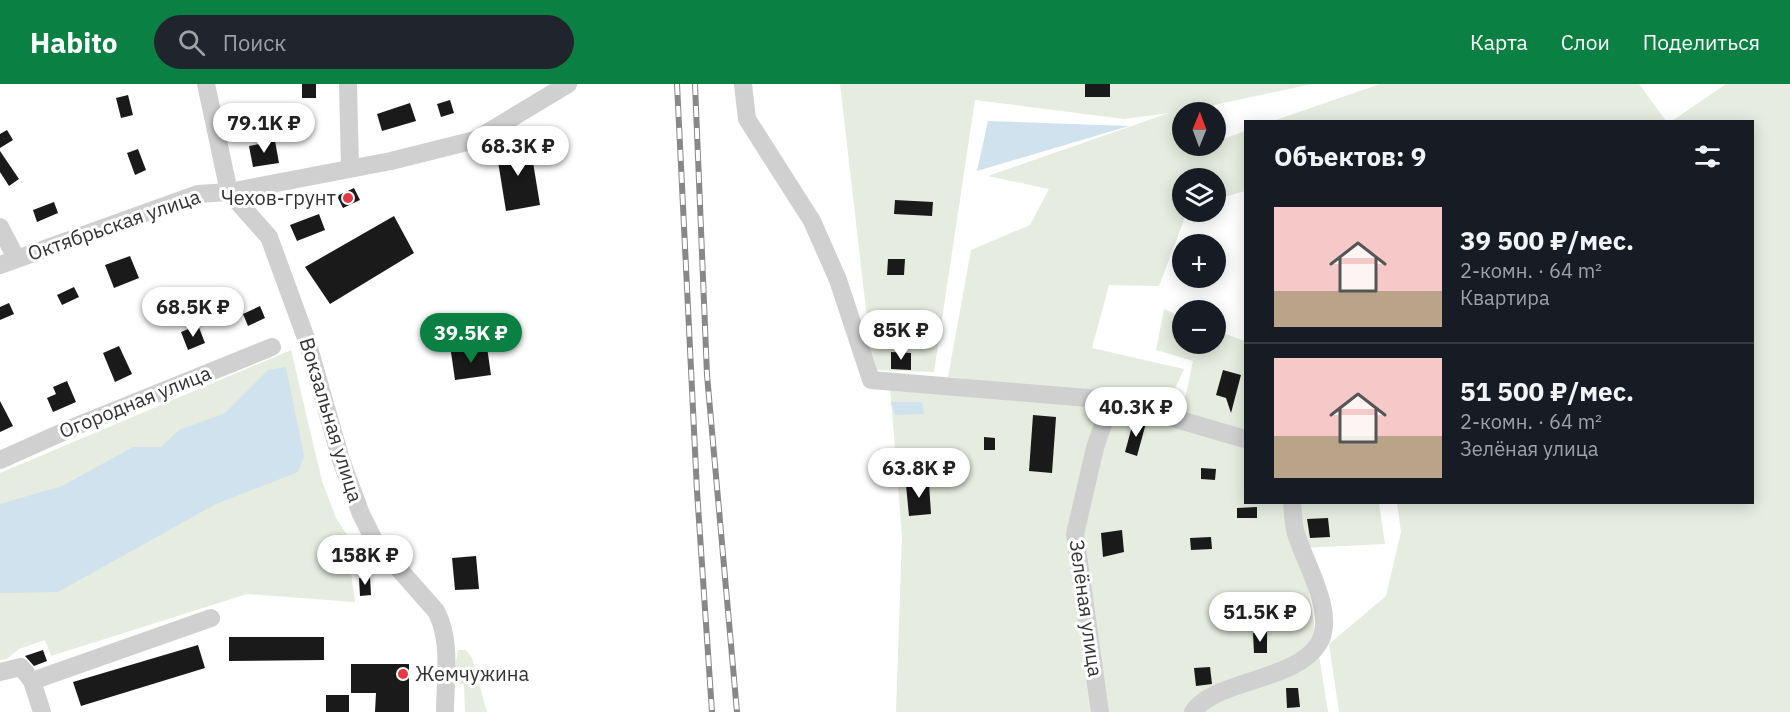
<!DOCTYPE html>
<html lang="ru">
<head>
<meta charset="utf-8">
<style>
  :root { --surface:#171b24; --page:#20242c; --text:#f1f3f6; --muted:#9ea1a6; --line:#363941; --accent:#0b8043 }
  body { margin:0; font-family:"IBM Plex Sans",sans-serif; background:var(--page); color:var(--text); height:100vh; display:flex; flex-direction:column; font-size:22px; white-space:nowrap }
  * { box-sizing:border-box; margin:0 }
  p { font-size:20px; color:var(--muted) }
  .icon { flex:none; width:33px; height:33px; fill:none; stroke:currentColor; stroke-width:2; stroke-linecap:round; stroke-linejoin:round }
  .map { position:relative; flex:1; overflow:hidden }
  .details { position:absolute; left:1244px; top:36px; width:510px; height:384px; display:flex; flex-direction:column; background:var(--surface); border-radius:0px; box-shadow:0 3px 15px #0003 }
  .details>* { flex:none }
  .needle { width:39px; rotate:1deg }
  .tools { position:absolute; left:1172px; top:18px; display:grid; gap:12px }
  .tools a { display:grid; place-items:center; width:54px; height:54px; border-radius:50%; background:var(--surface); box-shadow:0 3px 15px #0003; font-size:30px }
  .price { position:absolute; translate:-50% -51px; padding:0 14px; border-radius:21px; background:#fff; color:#222; font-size:20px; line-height:39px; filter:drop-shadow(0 2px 3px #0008) }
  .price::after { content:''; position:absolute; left:50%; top:36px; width:18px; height:14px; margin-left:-9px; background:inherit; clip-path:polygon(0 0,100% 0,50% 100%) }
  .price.on { background:var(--accent); color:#fff }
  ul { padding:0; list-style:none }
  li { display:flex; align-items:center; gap:18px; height:150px; padding:0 30px }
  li+li { border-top:2px solid var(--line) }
  li span { display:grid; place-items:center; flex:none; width:168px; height:120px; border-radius:0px; color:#555 }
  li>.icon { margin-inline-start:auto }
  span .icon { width:72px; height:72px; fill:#fffc; stroke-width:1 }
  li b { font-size:26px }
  h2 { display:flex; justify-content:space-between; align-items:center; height:72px; padding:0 30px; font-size:26px }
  header { display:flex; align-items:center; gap:36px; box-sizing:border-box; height:84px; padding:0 30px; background:var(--accent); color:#fff }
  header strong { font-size:28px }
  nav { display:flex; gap:33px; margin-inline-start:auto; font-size:21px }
  .search { width:420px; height:54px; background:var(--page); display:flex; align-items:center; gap:15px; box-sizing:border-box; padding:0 21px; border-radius:33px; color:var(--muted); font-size:22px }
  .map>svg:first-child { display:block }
  .green { fill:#e6ecdf }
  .water { fill:#cfe2ee }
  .building { fill:#1a1a1a }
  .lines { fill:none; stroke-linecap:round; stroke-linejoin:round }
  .minor { stroke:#d0d0d0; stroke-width:18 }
  .rail-casing { stroke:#888; stroke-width:6 }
  .rail { stroke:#fff; stroke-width:4; stroke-dasharray:11; stroke-linecap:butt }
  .poi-dot { fill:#e63946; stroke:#fff; stroke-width:2 }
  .labels { text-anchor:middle; stroke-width:6; stroke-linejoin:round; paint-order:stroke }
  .poi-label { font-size:20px; fill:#333; stroke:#fff; text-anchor:end }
  .street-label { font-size:20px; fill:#333; stroke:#fff }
</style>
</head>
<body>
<header>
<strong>Habito</strong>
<div class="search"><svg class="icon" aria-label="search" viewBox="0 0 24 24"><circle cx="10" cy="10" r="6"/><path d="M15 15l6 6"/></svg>Поиск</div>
<nav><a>Карта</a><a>Слои</a><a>Поделиться</a></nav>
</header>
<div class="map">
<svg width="1790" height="628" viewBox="0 0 1790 628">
  <rect width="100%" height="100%" fill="#fff"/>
  <!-- green -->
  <g class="green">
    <polygon points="840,0 1312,0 1182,28 1182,62 1215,62 1215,51 1221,56 1245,47 1245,107 1215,116 1215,94 1182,94 1182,128 1187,128 1159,202 1109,201 1092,264 1184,285 1170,316 948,293 971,166 1030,141 1049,105 988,92 1169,29 1124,35 975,16 934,288 873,286"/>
    <polygon points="1380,0 1639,0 1666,37 1273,37"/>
    <polygon points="1726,0 1790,0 1790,628 1339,628 1329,560 1386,512 1401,448 1397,419 1752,418 1752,38 1672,37"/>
    <polygon points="1164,225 1182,233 1182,260 1215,260 1215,246 1245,257 1245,418 1379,419 1385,460 1302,464 1328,628 896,628 902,452 890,303 1120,326 1179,343 1193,277 1156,266"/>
    <polygon points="291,266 322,397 336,434 364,477 351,488 355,518 247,510 51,572 45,556 19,565 7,575 0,576 0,389"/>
    <polygon points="458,566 466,566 472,574 487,628 465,628 464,600 452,600"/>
  </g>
  <!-- water -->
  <g class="water">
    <polygon points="988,37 1129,42 977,87"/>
    <polygon points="286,283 304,372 298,388 216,420 58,508 0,509 0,420 62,402 133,363 161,363 179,346 225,329 268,286"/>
    <polygon points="891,318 922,318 924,330 895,331"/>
  </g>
  <!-- building -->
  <g class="building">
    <rect x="302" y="0" width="14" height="14"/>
    <rect x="1085" y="0" width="25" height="13"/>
    <polygon points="128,11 133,31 121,34 116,14"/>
    <polygon points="450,16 454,29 441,33 437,20"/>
    <polygon points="410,19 416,37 382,47 377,30"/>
    <polygon points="7,46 13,56 0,64 0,50"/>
    <polygon points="275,57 279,79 253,83 249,62"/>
    <polygon points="530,60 540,121 506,127 496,65"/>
    <polygon points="138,65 146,86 135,91 127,69"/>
    <polygon points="0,67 19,95 9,102 0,88"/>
    <polygon points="354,104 360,116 343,124 337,112"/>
    <polygon points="895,116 933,118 932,132 894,130"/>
    <polygon points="54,118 58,129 37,138 33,126"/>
    <polygon points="319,130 325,146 297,157 290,141"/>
    <polygon points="394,132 414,169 330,220 305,183"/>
    <polygon points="130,172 139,194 114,204 105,181"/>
    <polygon points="888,175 905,175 904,191 887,191"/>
    <polygon points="74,203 79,213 62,221 57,211"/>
    <polygon points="9,219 14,230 0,236 0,223"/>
    <polygon points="260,222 265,234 248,242 243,230"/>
    <polygon points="198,241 205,259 188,266 181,248"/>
    <polygon points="119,262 132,290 115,298 103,269"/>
    <polygon points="487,263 491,291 455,296 451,268"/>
    <polygon points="891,268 911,269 911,286 891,285"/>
    <polygon points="1223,286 1241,291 1231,329 1226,314 1216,311"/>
    <polygon points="67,297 76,318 53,328 47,314 56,310 53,303"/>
    <polygon points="0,317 13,342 0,348"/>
    <polygon points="1033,331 1056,333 1052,389 1029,387"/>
    <polygon points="1134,335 1146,339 1137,372 1125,368"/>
    <polygon points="984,353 995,354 995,366 984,366"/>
    <polygon points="1201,384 1216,385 1215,396 1201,395"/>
    <polygon points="929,399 931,430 909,432 906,401"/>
    <polygon points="1257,423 1257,434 1237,434 1237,424"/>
    <polygon points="1328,434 1330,453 1310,454 1307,435"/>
    <polygon points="1122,446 1124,468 1103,473 1101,449"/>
    <polygon points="1211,453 1212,465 1191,466 1190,454"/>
    <polygon points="476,472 479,505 455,506 452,474"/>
    <polygon points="370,493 371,511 360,512 359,494"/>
    <polygon points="1267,548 1267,569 1254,569 1253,549"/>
    <polygon points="229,553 324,553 324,576 229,577"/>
    <polygon points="198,561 205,584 81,622 73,598"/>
    <polygon points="43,566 47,577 34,582 25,572"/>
    <polygon points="351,580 409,580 409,628 375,628 376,609 351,609"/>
    <polygon points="1210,583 1212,600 1196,602 1194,584"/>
    <polygon points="1286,604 1298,604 1300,623 1287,624"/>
    <rect x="326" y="611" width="23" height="17"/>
  </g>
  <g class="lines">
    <!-- minor -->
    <g class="minor">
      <path d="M206,0L229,108L269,153L307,257L341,376L361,430L375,458L436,527C452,557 445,595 445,628"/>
      <polyline points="348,0 350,83"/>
      <polyline points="743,0 747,35 812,137 838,196 871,296 1111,316 1245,355"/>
      <polyline points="0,143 16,174"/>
      <polyline points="0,181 198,110 229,108 391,77 475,56 568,0"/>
      <polyline points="0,376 74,343 272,263"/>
      <polyline points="0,588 21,583 32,597 211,534"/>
      <polyline points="32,597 42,628"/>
      <polyline points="1100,628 1075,450 1095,364 1111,316"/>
      <path d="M1193,628C1215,595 1296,598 1319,559C1337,528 1303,477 1295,446C1293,437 1293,427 1292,418"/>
    </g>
    <!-- rail casing -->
    <g class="rail-casing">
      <g id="rail">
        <polyline points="677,0 697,407 712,628"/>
        <polyline points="695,0 707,291 737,628"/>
      </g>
    </g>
    <!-- rail -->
    <use href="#rail" class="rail"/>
  </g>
  <!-- markers -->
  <g class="poi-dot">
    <circle cx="348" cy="114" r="6"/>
    <circle cx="403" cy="590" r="6"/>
  </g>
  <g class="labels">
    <!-- poi labels -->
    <g class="poi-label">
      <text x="336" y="121">Чехов-грунт</text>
      <text x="415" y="597" text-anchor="start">Жемчужина</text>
    </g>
    <!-- street labels -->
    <g class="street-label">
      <text transform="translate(114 141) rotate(-19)" y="7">Октябрьская улица</text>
      <text transform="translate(135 318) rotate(-22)" y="7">Огородная улица</text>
      <text transform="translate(331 336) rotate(73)" y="7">Вокзальная улица</text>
      <text transform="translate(1086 524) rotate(82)" y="7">Зелёная улица</text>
    </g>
  </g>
</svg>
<div class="tools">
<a><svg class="needle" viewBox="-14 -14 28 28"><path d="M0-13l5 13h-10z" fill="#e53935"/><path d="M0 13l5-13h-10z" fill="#9ea1a6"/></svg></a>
<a><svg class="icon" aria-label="layers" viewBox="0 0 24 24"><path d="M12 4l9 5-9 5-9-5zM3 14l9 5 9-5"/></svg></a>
<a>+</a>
<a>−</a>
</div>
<b class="price" style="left:264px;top:70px">79.1K ₽</b>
<b class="price" style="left:518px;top:93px">68.3K ₽</b>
<b class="price" style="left:193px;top:254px">68.5K ₽</b>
<b class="price" style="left:901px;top:277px">85K ₽</b>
<b class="price on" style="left:471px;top:280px">39.5K ₽</b>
<b class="price" style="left:1136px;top:354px">40.3K ₽</b>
<b class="price" style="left:919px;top:415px">63.8K ₽</b>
<b class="price" style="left:365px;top:502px">158K ₽</b>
<b class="price" style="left:1260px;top:559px">51.5K ₽</b>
<section class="details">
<h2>Объектов: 9<svg class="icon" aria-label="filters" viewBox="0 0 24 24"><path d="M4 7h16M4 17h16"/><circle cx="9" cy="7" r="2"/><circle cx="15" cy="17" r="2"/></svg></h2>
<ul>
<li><span style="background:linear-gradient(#f6c9c9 70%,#b9a48a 0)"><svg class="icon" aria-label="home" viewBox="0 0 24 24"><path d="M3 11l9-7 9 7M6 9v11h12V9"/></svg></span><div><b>39 500 ₽/мес.</b><p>2-комн. · 64 m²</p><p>Квартира</p></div></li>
<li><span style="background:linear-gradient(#f6c9c9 65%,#b9a48a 0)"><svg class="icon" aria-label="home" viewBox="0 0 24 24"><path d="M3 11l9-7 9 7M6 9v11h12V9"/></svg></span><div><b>51 500 ₽/мес.</b><p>2-комн. · 64 m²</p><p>Зелёная улица</p></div></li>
</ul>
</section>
</div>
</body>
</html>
